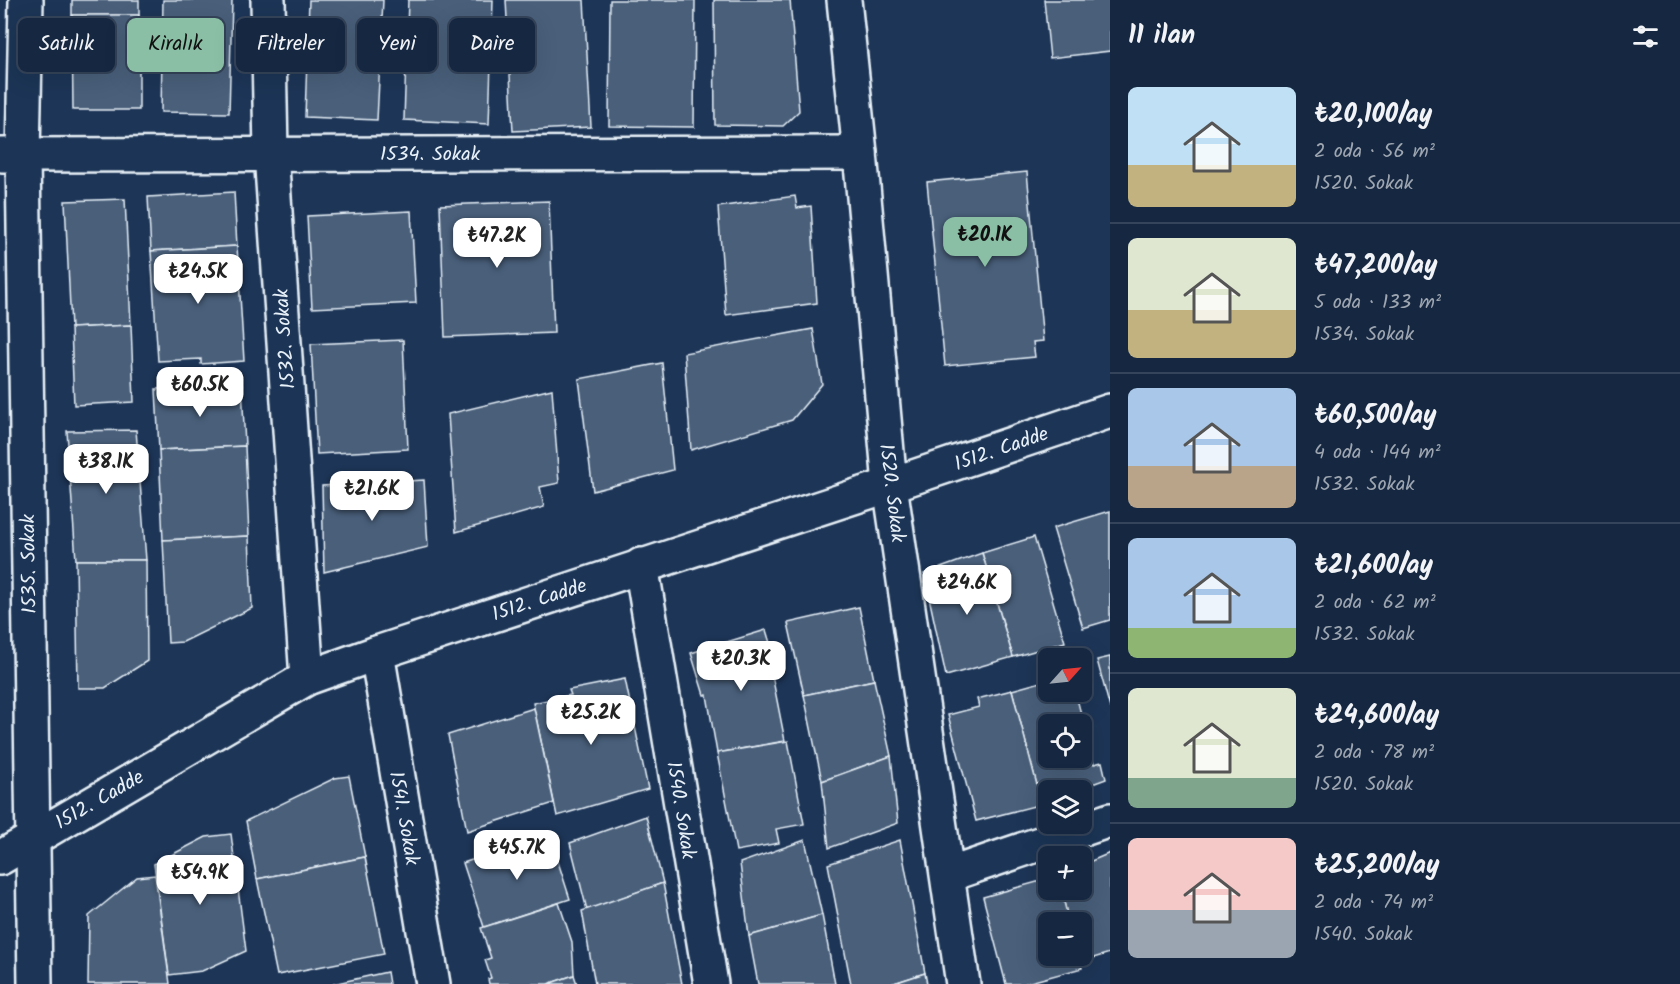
<!DOCTYPE html>
<html lang="tr">
<head>
<meta charset="utf-8">
<style>
  :root { --surface:#162841; --page:#23344c; --text:#f1f3f6; --muted:#9ea6b1; --line:#35445a; --accent:#8abfa5 }
  body { margin:0; font-family:Kalam,sans-serif; background:var(--page); color:var(--text); height:100vh; display:flex; flex-direction:column; font-size:22px; white-space:nowrap }
  * { box-sizing:border-box; margin:0 }
  p { font-size:20px; color:var(--muted) }
  .icon { flex:none; width:33px; height:33px; fill:none; stroke:currentColor; stroke-width:2; stroke-linecap:round; stroke-linejoin:round }
  .map { position:relative; flex:1; overflow:hidden }
  .sheet { display:flex; flex-direction:column; background:var(--surface); width:570px }
  .sheet>* { flex:none }
  .hud { position:absolute; left:18px; top:18px; width:570px; height:54px; display:flex; gap:12px }
  .needle { width:39px; rotate:63deg }
  .controls { position:absolute; left:1038px; top:648px; display:grid; gap:12px }
  .controls a { display:grid; place-items:center; width:54px; height:54px; border-radius:9px; background:var(--surface); box-shadow:0 6px 24px #0002,0 0 0 2px var(--line); font-size:30px }
  .price { position:absolute; translate:-50% -51px; padding:0 14px; border-radius:12px; background:#fff; color:#222; font-size:20px; line-height:39px; filter:drop-shadow(0 2px 3px #0008) }
  .price::after { content:''; position:absolute; left:50%; top:36px; width:18px; height:14px; margin-left:-9px; background:inherit; clip-path:polygon(0 0,100% 0,50% 100%) }
  .price.current { background:var(--accent); color:#111 }
  ul { padding:0; list-style:none }
  li { display:flex; align-items:center; gap:18px; height:150px; padding:0 18px }
  li+li { border-top:2px solid var(--line) }
  li span { display:grid; place-items:center; flex:none; width:168px; height:120px; border-radius:9px; color:#555 }
  li>.icon { margin-inline-start:auto }
  span .icon { width:72px; height:72px; fill:#fffc; stroke-width:1 }
  li b { font-size:26px }
  h2 { display:flex; justify-content:space-between; align-items:center; height:72px; padding:0 18px; font-size:26px }
  .tag { padding:0 21px; border-radius:9px; background:var(--surface); box-shadow:0 6px 24px #0002,0 0 0 2px var(--line); font-size:21px; line-height:54px }
  .tag.current { background:var(--accent); color:#111 }
  main { display:flex; flex:1; min-height:0 }
  .map>svg:first-child { display:block }
  .building { fill:#495e7a; stroke:#e8f1f8; stroke-width:1.5; fill-rule:evenodd }
  .lines { fill:none; stroke-linecap:round; stroke-linejoin:round }
  .street-casing { stroke:#e8f1f8; stroke-width:38 }
  .secondary-casing { stroke:#e8f1f8; stroke-width:38 }
  .street { stroke:#1d3557; stroke-width:33 }
  .secondary { stroke:#1d3557; stroke-width:33 }
  .labels { text-anchor:middle; stroke-width:4.5; stroke-linejoin:round; paint-order:stroke }
  .street-label { font-size:20px; fill:#e8f1f8; stroke:#1d3557 }
</style>
</head>
<body>
<main>
<div class="map">
<svg width="1110" height="984" viewBox="0 0 1110 984">
  <rect width="100%" height="100%" fill="#1d3557"/>
  <filter id="ink" filterUnits="userSpaceOnUse"><feTurbulence type="fractalNoise" baseFrequency=".0167" numOctaves="2"/><feDisplacementMap in="SourceGraphic" scale="12" xChannelSelector="R" yChannelSelector="G"/><feConvolveMatrix kernelMatrix="1 2 1 2 8 2 1 2 1" color-interpolation-filters="sRGB"/></filter>
  <g filter="url(#ink)">
    <!-- building -->
    <g class="building">
      <rect x="72" y="0" width="67" height="15"/>
      <polygon points="163,0 232,0 229,113 161,112"/>
      <polygon points="309,0 383,0 377,120 305,117"/>
      <polygon points="408,0 493,0 489,124 404,120"/>
      <polygon points="506,0 584,0 591,127 513,131"/>
      <polygon points="610,0 695,0 694,127 609,126"/>
      <polygon points="714,0 790,0 799,111 783,126 715,125"/>
      <polygon points="1044,0 1110,0 1110,51 1050,58"/>
      <polygon points="72,15 139,15 139,110 73,110"/>
      <polygon points="1027,172 1043,341 1033,342 1035,357 945,366 927,182"/>
      <polygon points="234,192 237,246 151,251 148,197"/>
      <polygon points="795,196 797,208 811,206 817,303 726,315 718,207"/>
      <polygon points="125,199 131,325 71,328 65,201"/>
      <polygon points="549,201 554,333 445,337 440,205"/>
      <polygon points="411,211 416,303 312,308 307,216"/>
      <polygon points="237,246 244,361 201,364 201,359 158,361 151,251"/>
      <polygon points="131,325 134,402 74,405 71,328"/>
      <polygon points="813,329 822,384 792,420 691,450 684,353"/>
      <polygon points="403,340 408,449 317,454 311,344"/>
      <polygon points="662,363 673,470 593,491 579,379"/>
      <polygon points="242,386 245,446 159,450 156,389"/>
      <polygon points="552,389 559,483 540,487 544,507 456,532 448,414"/>
      <polygon points="136,430 146,560 76,560 67,431"/>
      <polygon points="245,446 249,536 163,540 159,450"/>
      <polygon points="424,480 428,547 324,572 322,486"/>
      <polygon points="1110,511 1110,620 1083,628 1053,528"/>
      <polygon points="249,536 252,608 183,642 168,643 163,540"/>
      <polygon points="1034,537 1065,642 1013,657 982,553"/>
      <polygon points="982,553 1013,657 946,676 924,574"/>
      <polygon points="76,560 146,560 147,661 105,688 78,688"/>
      <polygon points="859,607 874,680 804,695 788,623"/>
      <polygon points="766,630 779,672 772,675 785,741 717,753 707,695 704,695 691,653"/>
      <polygon points="1110,657 1110,708 1097,660"/>
      <polygon points="625,679 648,789 557,816 533,703 571,695 569,690"/>
      <polygon points="874,680 891,756 822,781 804,695"/>
      <path d="M1048,680V692H1078L1079,694L1076,695L1094,764L1102,762L1106,779L1076,790H1048V801L1042,804L1012,690ZM1048,724H1082V758H1048Z"/>
      <polygon points="1012,690 1042,804 976,821 948,715 979,707 977,699"/>
      <polygon points="534,708 554,803 467,831 448,735"/>
      <polygon points="788,741 804,824 776,829 779,843 736,851 717,753"/>
      <polygon points="891,756 898,823 829,848 822,781"/>
      <polygon points="349,776 365,857 257,879 246,821 335,778"/>
      <polygon points="646,816 663,883 587,910 570,843"/>
      <polygon points="231,834 246,951 202,971 169,975 154,864 206,837"/>
      <polygon points="549,834 570,899 484,927 463,863"/>
      <polygon points="805,840 822,915 749,936 740,863"/>
      <polygon points="900,840 925,973 891,984 851,984 828,864"/>
      <polygon points="1110,853 1110,953 1080,962 1078,956 1082,956 1082,922 1069,922 1061,890 1082,890 1082,865"/>
      <polygon points="365,857 384,954 277,975 257,879"/>
      <polygon points="155,875 170,984 88,984 89,916 137,877"/>
      <polygon points="1048,879 1048,890 1061,890 1069,922 1048,922 1048,956 1078,956 1082,968 1023,984 1006,984 983,897"/>
      <polygon points="663,883 682,984 595,984 582,911"/>
      <polygon points="559,903 572,942 574,975 548,984 489,984 488,979 491,978 485,960 491,958 481,928"/>
      <polygon points="822,915 835,984 758,984 749,936"/>
      <polygon points="387,972 389,984 333,984"/>
      <polygon points="925,973 927,984 891,984"/>
      <polygon points="574,975 577,984 548,984"/>
    </g>
    <g class="lines">
      <!-- street casing -->
      <g class="street-casing">
        <g id="street">
          <polyline points="26,0 23,156 35,984"/>
          <polyline points="268,0 271,153 307,678"/>
          <polyline points="844,0 860,153 890,485 963,984"/>
          <polyline points="2,155 860,153"/>
          <polyline points="641,565 711,984"/>
          <polyline points="377,653 433,984"/>
          <polyline points="948,875 1110,820"/>
        </g>
      </g>
      <!-- secondary casing -->
      <g class="secondary-casing">
        <polyline id="secondary" points="0,858 307,678 377,653 890,485 1110,411"/>
      </g>
      <!-- street -->
      <use href="#street" class="street"/>
      <!-- secondary -->
      <use href="#secondary" class="secondary"/>
    </g>
  </g>
  <g class="labels">
    <!-- street labels -->
    <g class="street-label">
      <text x="430" y="160">1534. Sokak</text>
      <text transform="translate(284 339) rotate(-94)" y="7">1532. Sokak</text>
      <text transform="translate(1001 448) rotate(-19)" y="7">1512. Cadde</text>
      <text transform="translate(893 493) rotate(83)" y="7">1520. Sokak</text>
      <text transform="translate(28 564) rotate(-91)" y="7">1535. Sokak</text>
      <text transform="translate(539 599) rotate(-18)" y="7">1512. Cadde</text>
      <text transform="translate(99 799) rotate(-30)" y="7">1512. Cadde</text>
      <text transform="translate(682 810) rotate(81)" y="7">1540. Sokak</text>
      <text transform="translate(405 818) rotate(80)" y="7">1541. Sokak</text>
    </g>
  </g>
</svg>
<div class="controls">
<a><svg class="needle" viewBox="-14 -14 28 28"><path d="M0-13l5 13h-10z" fill="#e53935"/><path d="M0 13l5-13h-10z" fill="#9ea6b1"/></svg></a>
<a><svg class="icon" aria-label="locate" viewBox="0 0 24 24"><circle cx="12" cy="12" r="6"/><path d="M12 2v4M12 18v4M2 12h4M18 12h4"/></svg></a>
<a><svg class="icon" aria-label="layers" viewBox="0 0 24 24"><path d="M12 4l9 5-9 5-9-5zM3 14l9 5 9-5"/></svg></a>
<a>+</a>
<a>−</a>
</div>
<b class="price current" style="left:985px;top:268px">₺20.1K</b>
<b class="price" style="left:497px;top:269px">₺47.2K</b>
<b class="price" style="left:198px;top:305px">₺24.5K</b>
<b class="price" style="left:200px;top:418px">₺60.5K</b>
<b class="price" style="left:106px;top:495px">₺38.1K</b>
<b class="price" style="left:372px;top:522px">₺21.6K</b>
<b class="price" style="left:967px;top:616px">₺24.6K</b>
<b class="price" style="left:741px;top:692px">₺20.3K</b>
<b class="price" style="left:591px;top:746px">₺25.2K</b>
<b class="price" style="left:517px;top:881px">₺45.7K</b>
<b class="price" style="left:200px;top:906px">₺54.9K</b>
<div class="hud">
<a class="tag">Satılık</a>
<a class="tag current">Kiralık</a>
<a class="tag">Filtreler</a>
<a class="tag">Yeni</a>
<a class="tag">Daire</a>
</div>
</div>
<section class="sheet">
<h2>11 ilan<svg class="icon" aria-label="filters" viewBox="0 0 24 24"><path d="M4 7h16M4 17h16"/><circle cx="9" cy="7" r="2"/><circle cx="15" cy="17" r="2"/></svg></h2>
<ul>
<li><span style="background:linear-gradient(#bfe0f5 65%,#c2b280 0)"><svg class="icon" aria-label="home" viewBox="0 0 24 24"><path d="M3 11l9-7 9 7M6 9v11h12V9"/></svg></span><div><b>₺20,100/ay</b><p>2 oda · 56 m²</p><p>1520. Sokak</p></div></li>
<li><span style="background:linear-gradient(#dfe7d0 60%,#c2b280 0)"><svg class="icon" aria-label="home" viewBox="0 0 24 24"><path d="M3 11l9-7 9 7M6 9v11h12V9"/></svg></span><div><b>₺47,200/ay</b><p>5 oda · 133 m²</p><p>1534. Sokak</p></div></li>
<li><span style="background:linear-gradient(#a9c7e8 65%,#b9a48a 0)"><svg class="icon" aria-label="home" viewBox="0 0 24 24"><path d="M3 11l9-7 9 7M6 9v11h12V9"/></svg></span><div><b>₺60,500/ay</b><p>4 oda · 144 m²</p><p>1532. Sokak</p></div></li>
<li><span style="background:linear-gradient(#a9c7e8 75%,#8fb573 0)"><svg class="icon" aria-label="home" viewBox="0 0 24 24"><path d="M3 11l9-7 9 7M6 9v11h12V9"/></svg></span><div><b>₺21,600/ay</b><p>2 oda · 62 m²</p><p>1532. Sokak</p></div></li>
<li><span style="background:linear-gradient(#dfe7d0 75%,#7fa58c 0)"><svg class="icon" aria-label="home" viewBox="0 0 24 24"><path d="M3 11l9-7 9 7M6 9v11h12V9"/></svg></span><div><b>₺24,600/ay</b><p>2 oda · 78 m²</p><p>1520. Sokak</p></div></li>
<li><span style="background:linear-gradient(#f6c9c9 60%,#9aa5b1 0)"><svg class="icon" aria-label="home" viewBox="0 0 24 24"><path d="M3 11l9-7 9 7M6 9v11h12V9"/></svg></span><div><b>₺25,200/ay</b><p>2 oda · 74 m²</p><p>1540. Sokak</p></div></li>
</ul>
</section>
</main>
</body>
</html>
